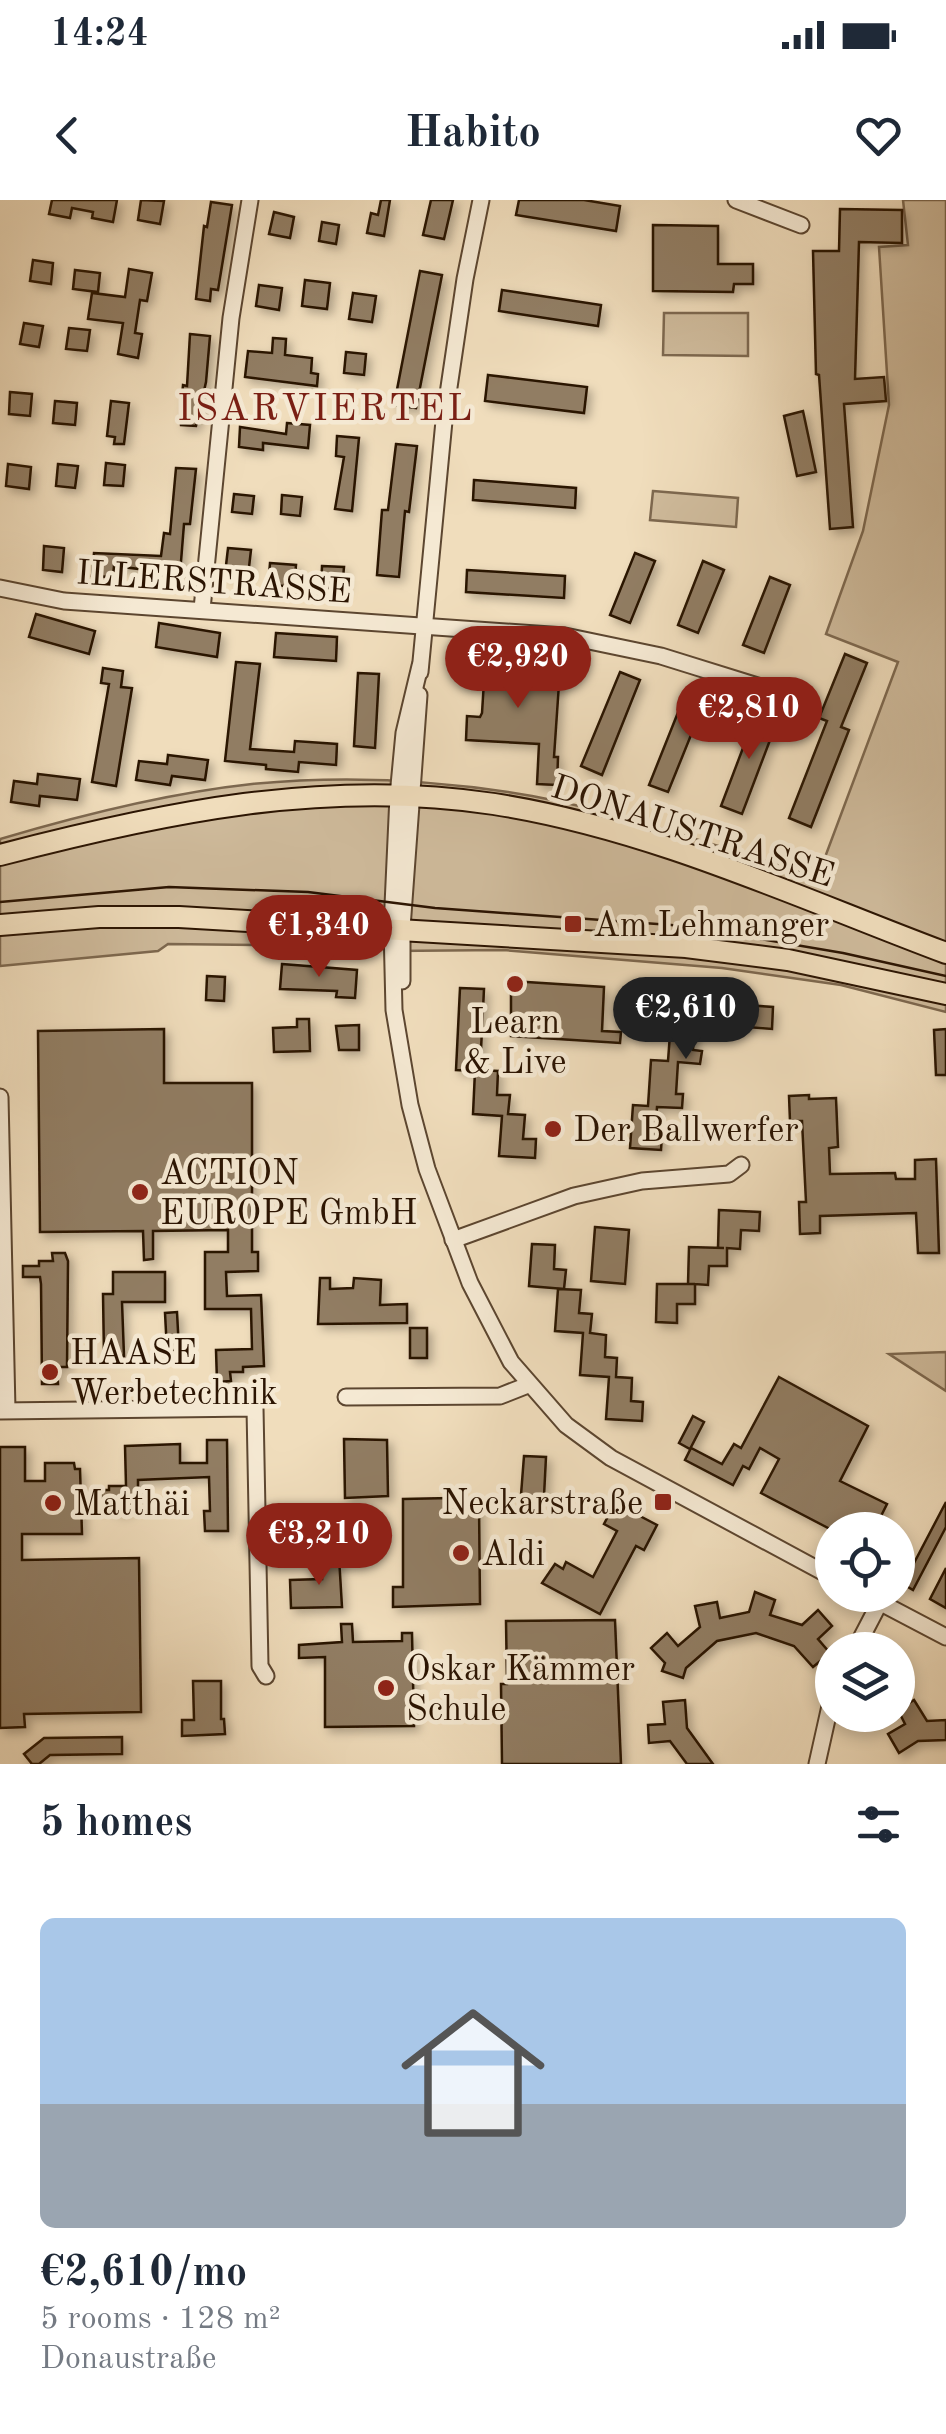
<!DOCTYPE html>
<html lang="en">
<head>
<meta charset="utf-8">
<style>
  :root { --surface:#fff; --page:#f6f6f7; --text:#1f2937; --muted:#747a83; --line:#e0e1e3; --accent:#8f2418 }
  body { margin:0; font-family:"Old Standard TT",serif; background:var(--page); color:var(--text); height:100vh; display:flex; flex-direction:column; font-size:38px; white-space:nowrap }
  * { box-sizing:border-box; margin:0 }
  p { font-size:32px; color:var(--muted) }
  .icon { flex:none; width:55px; height:55px; fill:none; stroke:currentColor; stroke-width:2; stroke-linecap:round; stroke-linejoin:round }
  .map { position:relative; height:1564px; overflow:hidden }
  .side { display:flex; flex-direction:column; background:var(--surface); flex:1 }
  .side>* { flex:none }
  .buttons { position:absolute; left:815px; top:1312px; display:grid; gap:20px }
  .buttons a { display:grid; place-items:center; width:100px; height:100px; border-radius:50%; background:var(--surface); box-shadow:0 5px 15px #0003; font-size:50px }
  .price { position:absolute; translate:-50% -85px; padding:0 22px; border-radius:35px; background:var(--accent); color:#fff; font-size:32px; line-height:65px; filter:drop-shadow(0 2px 5px #0008) }
  .price::after { content:''; position:absolute; left:50%; top:60px; width:30px; height:22px; margin-left:-15px; background:inherit; clip-path:polygon(0 0,100% 0,50% 100%) }
  .price.selected { background:#222; color:#fff }
  ul { padding:0; list-style:none }
  li { display:grid; align-content:center; gap:20px; height:530px; padding:0 40px }
  li+li { border-top:2px solid var(--line) }
  li span { display:grid; place-items:center; height:310px; border-radius:15px; color:#555 }
  li>.icon { margin-inline-start:auto }
  span .icon { width:180px; height:180px; fill:#fffc; stroke-width:1 }
  li b { font-size:42px }
  h2 { display:flex; justify-content:space-between; align-items:center; height:120px; padding:0 40px; font-size:42px }
  .status { display:flex; justify-content:space-between; align-items:center; height:70px; padding:0 50px; background:var(--surface); direction:ltr }
  .status svg { height:28px; fill:currentColor }
  header { display:flex; justify-content:space-between; align-items:center; height:130px; padding:0 40px; background:var(--surface); font-size:45px; font-weight:600 }
  .map>svg:first-child { display:block }
  .green { fill:#cfbb9c; stroke:#7d684f; stroke-width:2.5 }
  .building { fill:#917d63; stroke:#2b1402; stroke-width:2.5; filter:url(#shadow) }
  .lines { fill:none; stroke-linecap:round; stroke-linejoin:round }
  .minor-casing { stroke:#5c4630; stroke-width:19 }
  .major-casing { stroke:#2b1402; stroke-width:24 }
  .minor { stroke:#f5e9d3; stroke-width:15 }
  .major { stroke:#f0ddbc; stroke-width:20 }
  .tram { stroke:#2b1402; stroke-width:2.5 }
  .poi-dot { fill:#8f2418; stroke:#f5e9d3; stroke-width:4 }
  .labels { text-anchor:middle; stroke-width:9; stroke-linejoin:round; paint-order:stroke }
  .street-label { font-size:35px; fill:#2b1402; stroke:#f5e9d3 }
  .poi-label { font-size:35px; fill:#2b1402; stroke:#f5e9d3; text-anchor:start }
  .neighbourhood-label { font-size:38px; letter-spacing:2.5px; fill:#7a1f14; stroke:#f5e9d3 }
</style>
</head>
<body>
<div class="status"><b>14:24</b><svg viewBox="0 0 49 12"><path d="M0 12V9h3v3zM5 12V6h3v6zM10 12V3h3v9zM15 12V0h3v12zM26 1h20v11H26zM47 4h2v5h-2z"/></svg></div>
<header><svg class="icon" aria-label="back" viewBox="0 0 24 24"><path d="M15 5l-7 7 7 7"/></svg>Habito<svg class="icon" aria-label="heart" viewBox="0 0 24 24"><path d="M12 20l-8-8c-3-5 5-10 8-4 3-6 11-1 8 4z"/></svg></header>
<div class="map">
<svg width="946" height="1564" viewBox="0 0 946 1564">
  <defs>
    <filter id="shadow"><feDropShadow dx="4.5" dy="4.5" stdDeviation="5" flood-color="#0004"/></filter>
  </defs>
  <rect width="100%" height="100%" fill="#f0ddbc"/>
  <filter id="stains"><feTurbulence type="fractalNoise" baseFrequency=".002" numOctaves="4"/><feColorMatrix values="0 0 0 0 .2 0 0 0 0 .09 0 0 0 0 .02 0 0 0 .5 -.17"/></filter>
  <radialGradient id="worn" r=".72"><stop offset=".6" stop-color="#630" stop-opacity="0"/><stop offset="1" stop-color="#630" stop-opacity=".3"/></radialGradient>
  <!-- green -->
  <g class="green">
    <path d="M903,0H946V812L841,785L722,768L503,750L392,751L351,740L257,734V745L168,744L158,751L0,766V639C81,615 168,593 252,584C344,575 441,580 532,596C630,614 723,650 818,676L898,462L826,434L863,331L889,205L879,47L908,45Z"/>
    <polygon points="664,113 748,113 748,156 663,155"/>
    <polygon points="653,291 738,298 736,327 650,320"/>
    <polygon points="946,1152 946,1191 889,1154"/>
  </g>
  <!-- building -->
  <g class="building">
    <polygon points="52,0 117,0 113,22 92,18 93,12 72,8 70,18 49,14"/>
    <polygon points="141,0 164,1 160,24 138,20"/>
    <polygon points="381,0 390,0 384,36 367,33 371,13 378,15"/>
    <polygon points="431,0 453,0 444,39 423,35"/>
    <polygon points="519,0 584,0 620,6 616,31 516,15"/>
    <polygon points="211,2 232,5 218,90 211,89 210,101 196,99 204,26 207,27"/>
    <polygon points="840,9 902,10 902,43 859,42 855,179 884,177 886,201 844,204 853,327 830,329 819,175 816,174 813,51 839,51"/>
    <polygon points="274,12 294,17 290,38 269,34"/>
    <polygon points="322,22 339,25 336,44 319,41"/>
    <polygon points="653,25 718,26 718,64 753,64 753,84 734,84 733,92 653,91"/>
    <polygon points="33,60 53,63 51,84 30,81"/>
    <polygon points="129,69 152,73 147,101 140,100 135,133 142,134 138,158 118,154 123,123 88,119 92,93 125,97"/>
    <polygon points="75,70 100,73 98,92 73,89"/>
    <polygon points="420,71 442,75 416,208 394,205"/>
    <polygon points="305,80 330,83 327,109 302,106"/>
    <polygon points="259,85 282,88 279,110 256,106"/>
    <polygon points="502,90 601,105 598,126 499,111"/>
    <polygon points="353,93 376,96 372,122 349,119"/>
    <polygon points="24,123 43,126 39,147 20,144"/>
    <polygon points="69,128 90,130 87,151 66,149"/>
    <polygon points="190,134 210,136 206,182 196,226 181,225 180,217 183,185 187,186"/>
    <polygon points="273,138 286,139 285,155 312,158 311,173 318,174 317,186 245,177 248,151 272,153"/>
    <polygon points="346,152 366,154 364,175 344,173"/>
    <polygon points="488,175 587,187 584,213 485,201"/>
    <polygon points="10,192 32,194 30,216 9,214"/>
    <polygon points="55,201 77,203 75,225 53,223"/>
    <polygon points="111,201 129,203 124,244 114,244 115,237 107,236"/>
    <polygon points="803,211 816,272 797,276 784,216"/>
    <polygon points="287,223 310,225 308,248 263,243 263,250 239,247 240,227 286,234"/>
    <polygon points="337,236 359,238 352,311 335,309 344,257 336,256"/>
    <polygon points="396,244 417,246 409,312 405,311 399,377 377,375 382,310 388,310"/>
    <polygon points="106,263 125,265 123,286 104,285"/>
    <polygon points="8,264 31,267 29,289 6,286"/>
    <polygon points="58,264 78,266 75,288 56,286"/>
    <polygon points="176,268 196,269 190,324 184,324 180,374 114,366 113,377 92,376 94,353 161,356 164,333 170,334"/>
    <polygon points="474,280 576,288 575,308 473,300"/>
    <polygon points="234,294 254,296 252,314 232,312"/>
    <polygon points="282,295 302,297 300,316 281,314"/>
    <polygon points="44,346 64,348 62,372 43,370"/>
    <polygon points="228,348 251,350 248,376 225,374"/>
    <polygon points="635,353 655,361 630,423 610,415"/>
    <polygon points="703,361 724,370 698,433 678,425"/>
    <polygon points="270,363 296,365 294,387 274,385 275,376 269,376"/>
    <polygon points="322,366 344,367 342,390 321,389"/>
    <polygon points="467,370 565,376 564,398 466,392"/>
    <polygon points="770,377 790,385 764,453 743,445"/>
    <polygon points="36,414 95,431 89,454 29,437"/>
    <polygon points="159,423 220,433 217,457 156,447"/>
    <polygon points="276,433 337,437 336,461 274,457"/>
    <polygon points="845,454 867,463 841,527 849,530 811,627 789,618 827,521 819,518"/>
    <polygon points="236,462 260,464 250,549 294,552 295,541 337,544 336,565 299,562 298,572 266,569 266,565 225,561"/>
    <polygon points="465,463 560,469 554,557 558,557 557,585 537,584 539,544 466,540 467,516 480,517 482,513 484,481 464,480"/>
    <polygon points="103,468 123,471 121,487 132,488 116,586 92,582 109,484 101,483"/>
    <polygon points="620,472 640,480 602,575 581,566"/>
    <polygon points="358,473 379,474 375,548 354,546"/>
    <polygon points="687,490 706,498 668,592 649,585"/>
    <polygon points="757,511 778,519 742,614 721,606"/>
    <polygon points="168,555 208,560 205,580 172,576 170,585 136,580 139,561 167,564"/>
    <polygon points="38,574 80,579 77,600 40,596 39,606 11,602 14,581 37,584"/>
    <polygon points="282,764 357,770 355,798 336,797 337,791 280,789"/>
    <polygon points="207,776 225,777 224,801 206,800"/>
    <polygon points="511,781 604,787 602,831 621,832 620,843 511,836"/>
    <polygon points="460,788 484,789 480,870 498,871 497,895 510,895 508,914 525,915 523,939 536,939 535,958 499,956 502,916 473,914 475,871 456,870"/>
    <polygon points="690,801 773,807 772,829 695,823 693,850 702,851 700,864 678,862 676,894 683,894 682,908 657,907 655,935 662,935 661,950 630,948 633,905 648,906 651,860 668,861 671,821 688,823"/>
    <polygon points="297,819 309,819 310,851 274,852 273,828 297,827"/>
    <polygon points="359,825 359,850 339,850 336,826"/>
    <polygon points="164,829 164,883 252,883 252,1052 258,1052 258,1071 226,1072 227,1096 261,1095 264,1166 243,1167 243,1172 230,1172 231,1181 217,1182 216,1150 252,1149 251,1109 205,1109 205,1052 228,1052 228,1030 153,1031 153,1059 144,1060 143,1031 40,1032 38,831"/>
    <polygon points="946,829 946,875 936,875 934,830"/>
    <polygon points="809,895 809,899 836,898 838,947 829,948 830,974 895,973 896,979 915,979 915,960 936,959 939,1053 918,1053 916,1013 820,1016 820,1033 800,1034 799,1002 806,1002 802,921 790,921 789,896"/>
    <polygon points="719,1010 760,1012 759,1031 741,1030 740,1049 727,1048 727,1066 709,1066 708,1085 695,1084 695,1104 677,1104 677,1123 656,1122 657,1084 695,1084 688,1084 689,1047 724,1048 718,1048"/>
    <polygon points="595,1027 629,1030 625,1084 591,1081"/>
    <polygon points="532,1044 555,1045 554,1069 566,1070 564,1089 529,1086"/>
    <polygon points="52,1053 65,1053 68,1061 67,1167 57,1167 58,1184 42,1184 41,1084 40,1077 23,1077 23,1066 39,1066 39,1061 53,1061"/>
    <polygon points="113,1072 165,1072 165,1102 122,1102 124,1156 104,1156 103,1094 113,1094"/>
    <polygon points="320,1078 330,1078 330,1089 353,1088 354,1078 381,1080 380,1105 407,1104 407,1123 318,1124"/>
    <polygon points="558,1089 581,1090 579,1113 592,1114 590,1133 606,1135 605,1157 617,1158 616,1177 632,1178 631,1201 643,1202 642,1221 606,1219 609,1177 580,1175 583,1133 555,1131"/>
    <polygon points="177,1112 179,1150 167,1151 165,1113"/>
    <rect x="410" y="1128" width="17" height="30"/>
    <polygon points="779,1177 868,1226 840,1281 887,1304 874,1330 832,1330 761,1293 779,1259 760,1248 749,1269 743,1266 733,1285 685,1260 691,1248 722,1264 734,1244 741,1248"/>
    <polygon points="693,1216 704,1222 690,1249 679,1243"/>
    <polygon points="344,1239 387,1240 388,1296 345,1298"/>
    <polygon points="207,1240 227,1240 228,1331 205,1331 204,1311 210,1311 209,1277 138,1280 138,1305 126,1305 126,1311 115,1311 115,1305 101,1306 101,1290 109,1290 109,1286 126,1286 125,1246 180,1244 180,1263 207,1263"/>
    <polygon points="0,1247 25,1247 25,1281 45,1281 45,1263 74,1263 75,1269 80,1269 82,1334 22,1334 22,1360 139,1358 141,1512 24,1514 25,1527 0,1528"/>
    <polygon points="524,1256 546,1257 544,1296 521,1295"/>
    <polygon points="450,1298 450,1302 479,1302 480,1404 393,1407 393,1387 403,1387 403,1299"/>
    <polygon points="946,1302 946,1327 913,1390 903,1384"/>
    <polygon points="615,1303 657,1325 644,1350 636,1346 600,1414 542,1383 555,1364 563,1369 566,1362 593,1377 617,1331 604,1324"/>
    <polygon points="322,1357 339,1357 342,1407 291,1408 290,1380 322,1379"/>
    <polygon points="946,1368 946,1408 930,1399"/>
    <polygon points="755,1392 775,1400 770,1415 802,1425 818,1410 832,1426 818,1439 830,1453 813,1467 794,1446 756,1433 717,1441 686,1468 683,1478 662,1471 665,1463 651,1448 667,1433 678,1446 700,1427 695,1406 717,1402 720,1418 749,1412"/>
    <polygon points="615,1420 621,1564 502,1564 501,1484 507,1484 506,1421"/>
    <polygon points="341,1424 352,1424 353,1442 402,1441 402,1433 412,1433 414,1526 325,1527 325,1457 299,1458 299,1445 342,1442"/>
    <polygon points="193,1481 221,1481 221,1519 224,1519 225,1534 182,1536 182,1520 194,1520"/>
    <polygon points="685,1500 687,1528 713,1564 687,1564 670,1541 649,1543 648,1525 665,1524 663,1502"/>
    <polygon points="914,1500 927,1521 946,1520 946,1540 918,1541 899,1553 888,1534 905,1524 898,1510"/>
    <polygon points="122,1537 122,1554 50,1555 39,1564 32,1564 24,1554 44,1538"/>
  </g>
  <g class="lines">
    <!-- minor casing -->
    <g class="minor-casing">
      <g id="minor">
        <polyline points="736,0 801,25"/>
        <polyline points="0,388 64,401 565,436 661,456 780,493"/>
        <polyline points="202,409 231,118 250,0"/>
        <polyline points="420,466 404,533 398,596 392,727 394,810 410,905 427,969 470,1083 511,1162 566,1225 611,1258 832,1377"/>
        <polyline points="420,472 444,221 465,79 481,0"/>
        <polyline points="402,781 402,728 419,495"/>
        <polyline points="0,897 7,1210"/>
        <polyline points="453,1040 574,996 642,981 729,974 741,965"/>
        <polyline points="346,1197 500,1196 528,1185"/>
        <polyline points="0,1211 255,1208 260,1466 266,1476"/>
        <polyline points="866,1395 946,1437"/>
        <polyline points="855,1450 880,1402"/>
        <polyline points="817,1564 832,1497"/>
      </g>
    </g>
    <!-- major casing -->
    <g class="major-casing">
      <g id="major">
        <path d="M0,655C161,613 326,578 494,604C650,628 799,698 946,753"/>
        <polyline points="0,725 99,717 179,717 686,747 788,760 946,794"/>
      </g>
    </g>
    <!-- minor -->
    <use href="#minor" class="minor"/>
    <!-- major -->
    <use href="#major" class="major"/>
    <!-- tram -->
    <polyline class="tram" points="0,702 169,687 308,692 435,708 685,726 843,753 946,776"/>
  </g>
  <!-- markers -->
  <g class="poi-dot">
    <rect x="563" y="714" width="20" height="20" rx="5"/>
    <circle cx="515" cy="784" r="10"/>
    <circle cx="553" cy="929" r="10"/>
    <circle cx="140" cy="992" r="10"/>
    <circle cx="50" cy="1172" r="10"/>
    <rect x="653" y="1292" width="20" height="20" rx="5"/>
    <circle cx="53" cy="1303" r="10"/>
    <circle cx="461" cy="1353" r="10"/>
    <circle cx="386" cy="1488" r="10"/>
  </g>
  <g class="labels">
    <!-- street labels -->
    <g class="street-label">
      <text transform="translate(214 381) rotate(4)" y="12">ILLERSTRASSE</text>
      <text transform="translate(693 630) rotate(18)" y="12">DONAUSTRASSE</text>
    </g>
    <!-- poi labels -->
    <g class="poi-label">
      <text x="593" y="736">Am Lehmanger</text>
      <text x="515" y="833" text-anchor="middle">Learn<tspan x="515" dy="40">&amp; Live</tspan></text>
      <text x="573" y="941">Der Ballwerfer</text>
      <text x="160" y="984">ACTION<tspan x="160" dy="40">EUROPE GmbH</tspan></text>
      <text x="70" y="1164">HAASE<tspan x="70" dy="40">Werbetechnik</tspan></text>
      <text x="643" y="1314" text-anchor="end">Neckarstraße</text>
      <text x="73" y="1315">Matthäi</text>
      <text x="481" y="1365">Aldi</text>
      <text x="406" y="1480">Oskar Kämmer<tspan x="406" dy="40">Schule</tspan></text>
    </g>
    <!-- neighbourhood labels -->
    <g class="neighbourhood-label">
      <text x="326" y="220">ISARVIERTEL</text>
    </g>
  </g>
  <rect width="100%" height="100%" filter="url(#stains)"/>
  <rect width="100%" height="100%" fill="url(#worn)"/>
</svg>
<div class="buttons">
<a><svg class="icon" aria-label="locate" viewBox="0 0 24 24"><circle cx="12" cy="12" r="6"/><path d="M12 2v4M12 18v4M2 12h4M18 12h4"/></svg></a>
<a><svg class="icon" aria-label="layers" viewBox="0 0 24 24"><path d="M12 4l9 5-9 5-9-5zM3 14l9 5 9-5"/></svg></a>
</div>
<b class="price" style="left:518px;top:511px">€2,920</b>
<b class="price" style="left:749px;top:562px">€2,810</b>
<b class="price" style="left:319px;top:780px">€1,340</b>
<b class="price selected" style="left:686px;top:862px">€2,610</b>
<b class="price" style="left:319px;top:1388px">€3,210</b>
</div>
<section class="side">
<h2>5 homes<svg class="icon" aria-label="filters" viewBox="0 0 24 24"><path d="M4 7h16M4 17h16"/><circle cx="9" cy="7" r="2"/><circle cx="15" cy="17" r="2"/></svg></h2>
<ul>
<li><span style="background:linear-gradient(#a9c7e8 60%,#9aa5b1 0)"><svg class="icon" aria-label="home" viewBox="0 0 24 24"><path d="M3 11l9-7 9 7M6 9v11h12V9"/></svg></span><div><b>€2,610/mo</b><p>5 rooms · 128 m²</p><p>Donaustraße</p></div></li>
</ul>
</section>
</body>
</html>
